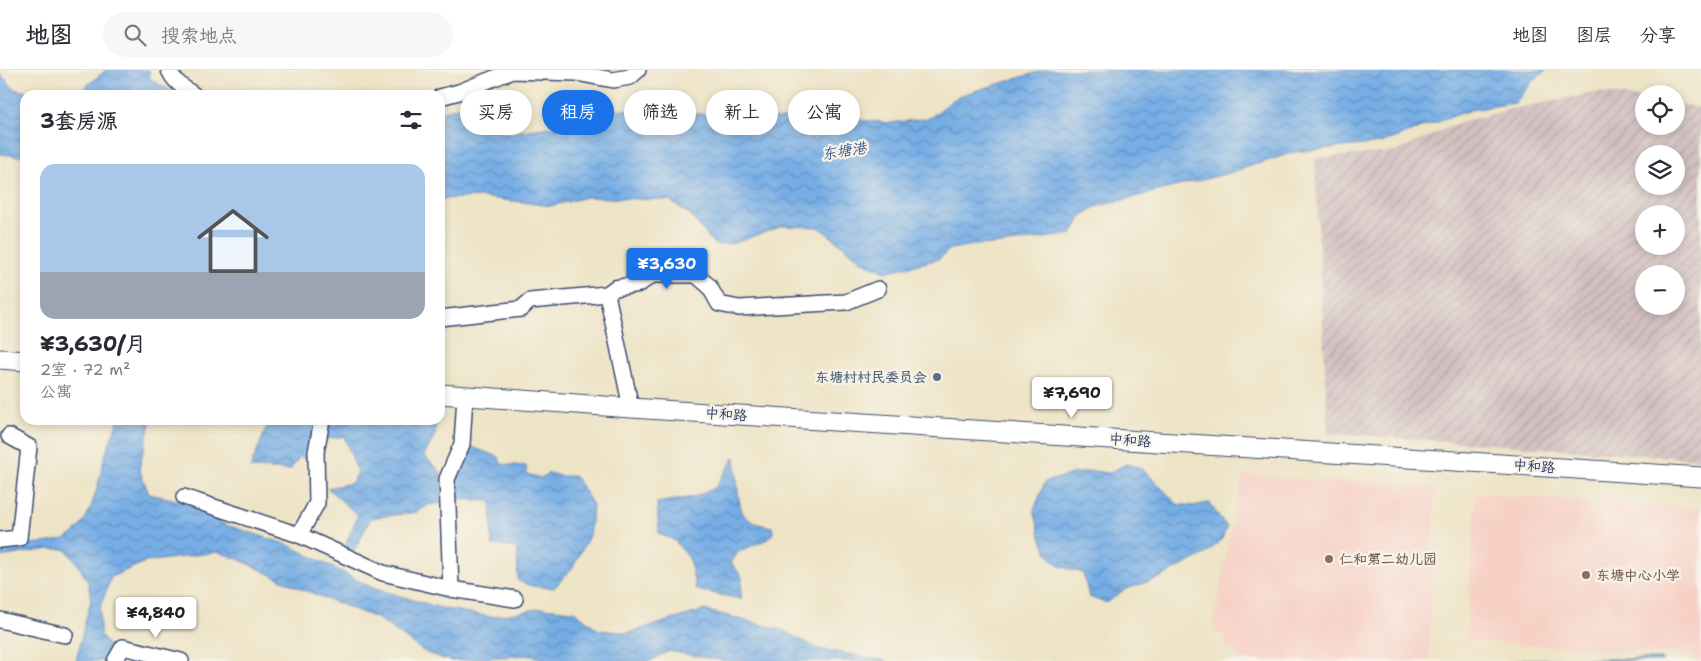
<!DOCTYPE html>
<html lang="zh">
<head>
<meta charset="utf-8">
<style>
  :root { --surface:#fff; --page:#f7f7f7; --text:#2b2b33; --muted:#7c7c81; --line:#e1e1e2; --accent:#1a73e8 }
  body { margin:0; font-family:"Shantell Sans","LXGW WenKai TC",sans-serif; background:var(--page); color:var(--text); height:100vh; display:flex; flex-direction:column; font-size:19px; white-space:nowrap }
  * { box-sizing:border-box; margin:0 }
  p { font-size:16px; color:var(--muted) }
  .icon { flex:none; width:28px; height:28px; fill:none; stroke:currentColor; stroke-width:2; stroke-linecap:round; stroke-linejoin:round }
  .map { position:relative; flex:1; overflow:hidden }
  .sheet { position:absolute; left:20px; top:20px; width:425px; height:335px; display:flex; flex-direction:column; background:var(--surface); border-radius:15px; box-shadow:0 2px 8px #0003 }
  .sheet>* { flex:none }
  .hud { position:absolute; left:460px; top:20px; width:475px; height:45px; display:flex; gap:10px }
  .tools { position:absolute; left:1635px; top:15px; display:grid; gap:10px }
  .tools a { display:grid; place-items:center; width:50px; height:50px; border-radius:50%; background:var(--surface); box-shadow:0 2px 8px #0003; font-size:25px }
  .price { position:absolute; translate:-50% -42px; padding:0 11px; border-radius:5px; background:#fff; color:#222; font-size:16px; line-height:32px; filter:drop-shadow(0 1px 2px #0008) }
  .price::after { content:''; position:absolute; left:50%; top:30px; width:15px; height:11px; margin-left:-8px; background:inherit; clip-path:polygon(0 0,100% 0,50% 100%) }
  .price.on { background:var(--accent); color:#fff }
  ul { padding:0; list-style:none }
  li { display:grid; align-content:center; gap:10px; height:265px; padding:0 20px }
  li+li { border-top:1px solid var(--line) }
  li span { display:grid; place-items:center; height:155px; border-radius:15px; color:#555 }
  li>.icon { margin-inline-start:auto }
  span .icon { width:90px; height:90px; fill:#fffc; stroke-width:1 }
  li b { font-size:21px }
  h2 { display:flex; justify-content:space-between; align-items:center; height:60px; padding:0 20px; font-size:21px }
  .pill { padding:0 18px; border-radius:22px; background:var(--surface); box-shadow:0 2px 8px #0003; font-size:18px; line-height:45px }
  .pill.on { background:var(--accent); color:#fff }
  header { display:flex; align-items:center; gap:30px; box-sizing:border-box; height:70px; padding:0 25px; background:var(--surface); border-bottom:1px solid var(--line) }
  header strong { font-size:24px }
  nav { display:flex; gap:28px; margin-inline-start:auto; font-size:18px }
  .search { width:350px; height:45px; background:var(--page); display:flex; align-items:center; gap:12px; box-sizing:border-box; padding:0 18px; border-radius:28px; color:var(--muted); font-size:19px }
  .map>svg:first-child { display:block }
  .built { fill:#f7d1c6 }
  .industrial { fill:url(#industrial-furrows); fill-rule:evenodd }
  .water { fill:url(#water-waves); stroke:#486ea2 }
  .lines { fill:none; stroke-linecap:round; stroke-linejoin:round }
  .minor-casing { stroke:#3a4a6d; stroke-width:18 }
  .tertiary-casing { stroke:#3a4a6d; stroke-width:21 }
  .minor { stroke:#fff; stroke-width:15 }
  .tertiary { stroke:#fff; stroke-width:19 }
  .service-dot { fill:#5c6f8a; stroke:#f7f3e8; stroke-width:2 }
  .education-dot { fill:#8d6e63; stroke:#f7f3e8; stroke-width:2 }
  .labels { text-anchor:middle; stroke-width:4.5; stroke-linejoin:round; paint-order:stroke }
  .service-label { font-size:14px; font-weight:bold; fill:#4e5e75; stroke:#f7f3e8; text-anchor:end }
  .street-label { font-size:14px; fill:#1b2f5e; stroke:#f7f3e8 }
  .education-label { font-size:14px; font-weight:bold; fill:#785e54; stroke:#f7f3e8; text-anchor:start }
  .water-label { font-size:15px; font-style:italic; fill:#365586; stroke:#f7f3e8 }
</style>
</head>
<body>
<header>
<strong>地图</strong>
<div class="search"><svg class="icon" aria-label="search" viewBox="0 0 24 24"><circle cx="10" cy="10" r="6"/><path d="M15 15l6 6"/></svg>搜索地点</div>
<nav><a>地图</a><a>图层</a><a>分享</a></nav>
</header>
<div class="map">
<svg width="1701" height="591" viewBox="0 0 1701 591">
  <defs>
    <pattern id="industrial-furrows" width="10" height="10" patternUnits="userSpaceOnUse" patternTransform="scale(1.25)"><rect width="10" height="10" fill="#d2bfbf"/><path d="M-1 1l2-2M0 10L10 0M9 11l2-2" fill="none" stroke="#b4a4a7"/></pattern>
    <pattern id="water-waves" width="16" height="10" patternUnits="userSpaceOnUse" patternTransform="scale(1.25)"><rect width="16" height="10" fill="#76ade5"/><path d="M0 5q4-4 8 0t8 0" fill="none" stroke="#608dbd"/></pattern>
  </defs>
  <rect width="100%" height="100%" fill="#f7f3e8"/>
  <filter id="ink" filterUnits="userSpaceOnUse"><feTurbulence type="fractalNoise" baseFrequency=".02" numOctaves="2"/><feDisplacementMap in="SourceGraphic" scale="10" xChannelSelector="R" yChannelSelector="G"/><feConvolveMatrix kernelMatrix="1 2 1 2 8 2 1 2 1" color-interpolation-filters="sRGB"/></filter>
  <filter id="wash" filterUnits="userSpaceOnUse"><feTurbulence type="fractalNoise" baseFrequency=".0096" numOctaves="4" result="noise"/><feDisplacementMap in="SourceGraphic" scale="20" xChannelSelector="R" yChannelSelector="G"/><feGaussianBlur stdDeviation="1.12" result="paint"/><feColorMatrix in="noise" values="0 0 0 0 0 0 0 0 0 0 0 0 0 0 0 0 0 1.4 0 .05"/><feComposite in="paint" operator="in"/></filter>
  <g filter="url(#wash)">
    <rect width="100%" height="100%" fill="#ede3c5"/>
    <!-- built -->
    <g class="built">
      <polygon points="1242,405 1435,418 1429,591 1237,591 1240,583 1227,577 1224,565 1212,561"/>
      <polygon points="1476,424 1701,439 1701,591 1695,591 1693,585 1466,571"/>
    </g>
    <!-- industrial -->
    <path class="industrial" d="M1598,22L1644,29V56H1676V33L1701,38V389L1328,363L1315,88L1395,82L1456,54L1507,40ZM1644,84H1676V116H1644ZM1644,144H1676V176H1644ZM1644,204H1676V236H1644Z"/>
    <!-- water -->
    <g class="water">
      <polygon points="106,0 149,0 150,9 178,25 50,25 83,19"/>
      <polygon points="1045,0 1547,0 1533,11 1515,33 1470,40 1381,73 1295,82 1229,103 1095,137 1083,145 1072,164 1002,174 973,175 950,179 939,189 885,202 863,192 819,157 783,156 734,173 715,175 690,145 669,130 586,127 551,136 482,127 440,129 440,42 463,36 479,55 509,63 557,56 597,38 785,49 848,49 890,53 930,48 958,26"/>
      <polygon points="0,4 15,19 39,25 25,25 25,87 0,84"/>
      <path d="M118,350H151L139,399L149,424L186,432L226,455L289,475L373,518L441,538L491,547L543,538L574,541L599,560L628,563L704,540L782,560L819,579L886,591H726L669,581L650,591H555L526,585L452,591L426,583L379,549L301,519L238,489L218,482L145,492L111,507L100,539V565L109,576L104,591H76L86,548L91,530L88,512L76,491L65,479H49L0,487V476C19,474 43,474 61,470C91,463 98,411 105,386C109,374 114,362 118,350Z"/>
      <polygon points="283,350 316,350 308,387 305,389 300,386 290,400 250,398 268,354"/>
      <polygon points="327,350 436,350 435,365 424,386 441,402 441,433 428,435 417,442 371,448 354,481 344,478 358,445 327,418 352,413 357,401 344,366 322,370"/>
      <path d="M472,377L499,387L501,394L526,396L527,404L541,408L549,403L560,406H575L593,435L589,466L573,497L554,518L532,516L518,511L517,478L492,475L491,431L456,429C453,404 449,392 472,377Z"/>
      <path d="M735,387C737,400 737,436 744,445C751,454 763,455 772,457L773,463L768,469L738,482L731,493L742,507L741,529L696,520L689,488L674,470L659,464L657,433L694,427L715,418Z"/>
      <polygon points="1126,394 1142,398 1177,434 1193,436 1209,433 1227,457 1222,469 1207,483 1157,509 1126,519 1106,533 1089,527 1083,503 1059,496 1048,484 1040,465 1034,440 1045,412 1072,404 1092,401 1109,403"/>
      <polygon points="1524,589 1662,589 1662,591 1515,591"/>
    </g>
  </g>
  <g filter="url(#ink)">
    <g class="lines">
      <!-- minor casing -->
      <g class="minor-casing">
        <g id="minor">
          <path d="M169,0C174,12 184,18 194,25"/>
          <polyline points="440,27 459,22 512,1 576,3 613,10 630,7 638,0"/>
          <polyline points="607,224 631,338"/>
          <polyline points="440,248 521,239 530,231 607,224 615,218 639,214 653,205 696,205 709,216 719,234 739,238 846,232 878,219"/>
          <polyline points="184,427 299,465 383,503 451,519 515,529"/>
          <polyline points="299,465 317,433 316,382 322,350"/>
          <polyline points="0,470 19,468 29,377 9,366"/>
          <polyline points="451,519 447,409 462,374 465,326"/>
          <polyline points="0,550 65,565"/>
          <polyline points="115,591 123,577 181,591"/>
        </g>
      </g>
      <!-- tertiary casing -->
      <g class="tertiary-casing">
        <g id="tertiary">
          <polyline points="0,289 25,291"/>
          <polyline points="440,324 631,338 1701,407"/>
        </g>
      </g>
      <!-- minor -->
      <use href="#minor" class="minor"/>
      <!-- tertiary -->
      <use href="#tertiary" class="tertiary"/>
    </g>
  </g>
  <!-- markers -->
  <circle class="service-dot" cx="937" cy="307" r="5"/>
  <g class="education-dot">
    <circle cx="1329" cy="489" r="5"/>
    <circle cx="1586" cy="505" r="5"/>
  </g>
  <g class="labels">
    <!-- service labels -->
    <g class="service-label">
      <text x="927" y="312">东塘村村民委员会</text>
    </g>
    <!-- street labels -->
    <g class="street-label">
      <text transform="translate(726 344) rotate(4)" y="5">中和路</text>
      <text transform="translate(1130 370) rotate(4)" y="5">中和路</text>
      <text transform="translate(1534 396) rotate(4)" y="5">中和路</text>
    </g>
    <!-- education labels -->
    <g class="education-label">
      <text x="1339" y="494">仁和第二幼儿园</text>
      <text x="1596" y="510">东塘中心小学</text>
    </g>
    <!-- water labels -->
    <g class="water-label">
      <text transform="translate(844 81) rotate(-9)" y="5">东塘港</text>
    </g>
  </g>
</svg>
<div class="tools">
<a><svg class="icon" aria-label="locate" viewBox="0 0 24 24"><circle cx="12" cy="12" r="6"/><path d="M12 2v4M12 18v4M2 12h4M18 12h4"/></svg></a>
<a><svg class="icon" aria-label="layers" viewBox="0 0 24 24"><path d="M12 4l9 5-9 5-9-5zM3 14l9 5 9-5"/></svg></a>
<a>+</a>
<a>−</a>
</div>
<b class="price on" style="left:667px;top:220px">¥3,630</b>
<b class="price" style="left:1072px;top:349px">¥7,690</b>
<b class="price" style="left:156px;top:569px">¥4,840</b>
<div class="hud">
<a class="pill">买房</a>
<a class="pill on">租房</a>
<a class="pill">筛选</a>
<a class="pill">新上</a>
<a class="pill">公寓</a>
</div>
<section class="sheet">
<h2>3套房源<svg class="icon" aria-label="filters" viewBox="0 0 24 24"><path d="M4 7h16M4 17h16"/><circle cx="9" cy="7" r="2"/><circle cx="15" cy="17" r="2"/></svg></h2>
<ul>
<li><span style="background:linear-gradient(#a9c7e8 70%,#9aa5b1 0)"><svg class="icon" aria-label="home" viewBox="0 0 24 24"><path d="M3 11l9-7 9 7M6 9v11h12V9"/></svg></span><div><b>¥3,630/月</b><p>2室 · 72 m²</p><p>公寓</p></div></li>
</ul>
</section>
</div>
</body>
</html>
